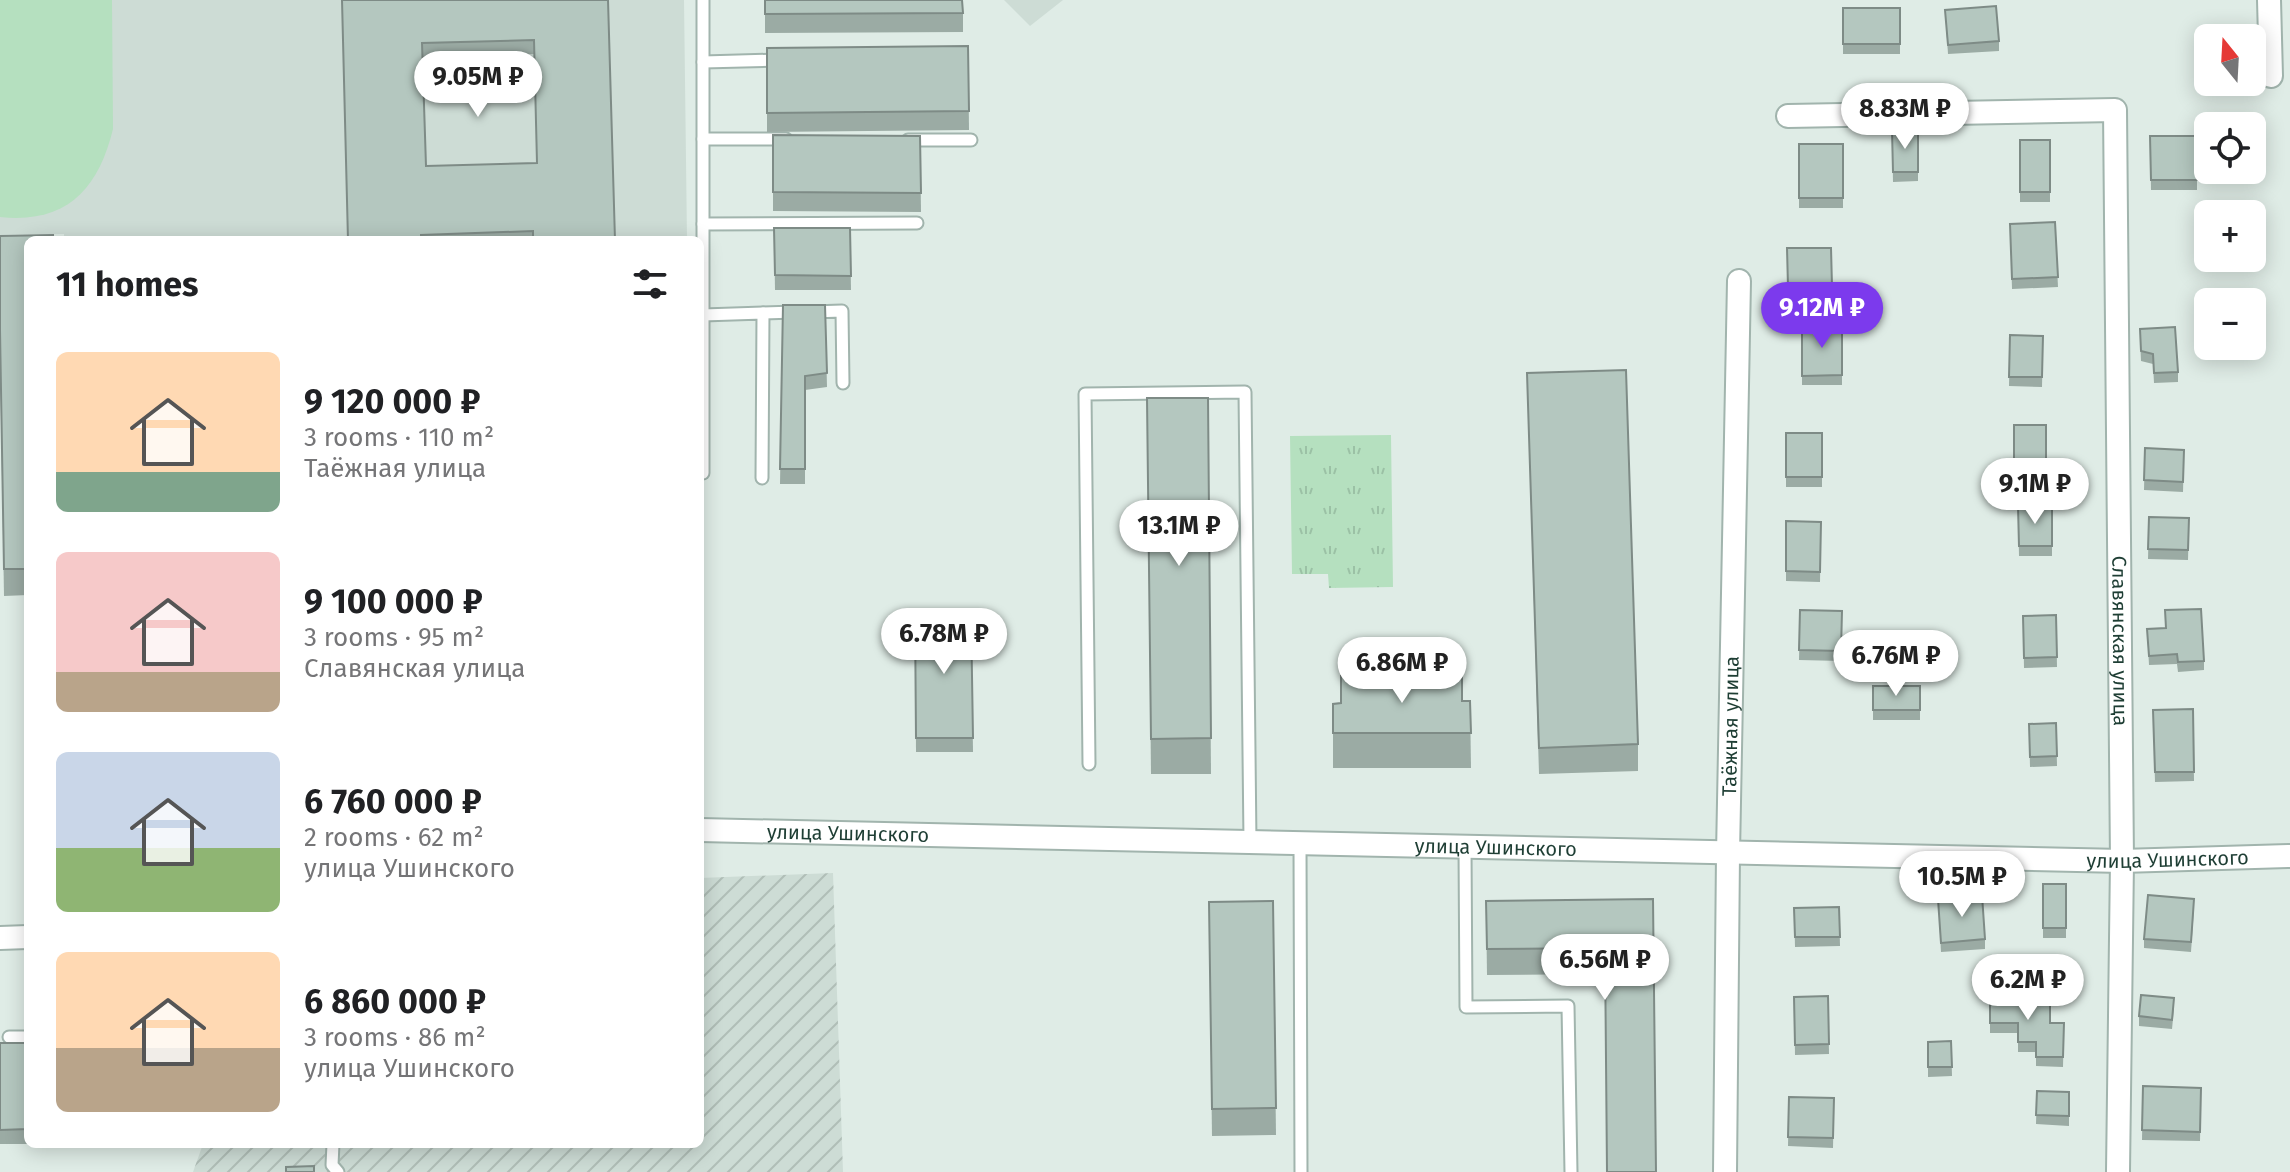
<!DOCTYPE html>
<html lang="en">
<head>
<meta charset="utf-8">
<style>
  :root { --surface:#fff; --page:#f2f2f2; --text:#202124; --muted:#757577; --accent:#7c3aed }
  body { margin:0; font-family:"Fira Sans",sans-serif; background:var(--page); color:var(--text); height:100vh; display:flex; flex-direction:column; font-size:30px; white-space:nowrap }
  * { box-sizing:border-box; margin:0 }
  p { font-size:26px; color:var(--muted) }
  .icon { flex:none; width:44px; height:44px; fill:none; stroke:currentColor; stroke-width:2; stroke-linecap:round; stroke-linejoin:round }
  .map { position:relative; flex:1; overflow:hidden }
  .side { position:absolute; left:24px; top:236px; width:680px; height:912px; display:flex; flex-direction:column; background:var(--surface); border-radius:12px; box-shadow:0 4px 20px #0003 }
  .side>* { flex:none }
  .needle { width:52px; rotate:342deg }
  .buttons { position:absolute; left:2194px; top:24px; display:grid; gap:16px }
  .buttons a { display:grid; place-items:center; width:72px; height:72px; border-radius:12px; background:var(--surface); box-shadow:0 4px 20px #0003; font-size:40px }
  .price { position:absolute; translate:-50% -68px; padding:0 18px; border-radius:28px; background:#fff; color:#222; font-size:26px; line-height:52px; filter:drop-shadow(0 2px 4px #0008) }
  .price::after { content:''; position:absolute; left:50%; top:48px; width:24px; height:18px; margin-left:-12px; background:inherit; clip-path:polygon(0 0,100% 0,50% 100%) }
  .price.on { background:var(--accent); color:#fff }
  ul { padding:0; list-style:none }
  li { display:flex; align-items:center; gap:24px; height:200px; padding:0 32px }
  li span { display:grid; place-items:center; flex:none; width:224px; height:160px; border-radius:12px; color:#555 }
  li>.icon { margin-inline-start:auto }
  span .icon { width:96px; height:96px; fill:#fffc; stroke-width:1 }
  li b { font-size:34px }
  h2 { display:flex; justify-content:space-between; align-items:center; height:96px; padding:0 32px; font-size:34px }
  .map>svg:first-child { display:block }
  .built { fill:#cddcd5 }
  .industrial { fill:url(#industrial-furrows) }
  .park { fill:url(#park-tufts) }
  .pitch { fill:#b5e0bf }
  .lines { fill:none; stroke-linecap:round; stroke-linejoin:round }
  .lane-casing { stroke:#a1b4ad; stroke-width:15 }
  .street-casing { stroke:#a1b4ad; stroke-width:26 }
  .lane { stroke:#fff; stroke-width:11 }
  .street { stroke:#fff; stroke-width:22 }
  .wall { fill:#9baba4; fill-rule:evenodd }
  .building { fill:#b4c7bf; stroke:#7e8b86; stroke-width:2; fill-rule:evenodd }
  .labels { text-anchor:middle; stroke-width:6; stroke-linejoin:round; paint-order:stroke }
  .street-label { font-size:20px; fill:#1e3e34; stroke:#eff8f4 }
</style>
</head>
<body>
<div class="map">
<svg width="2290" height="1172" viewBox="0 0 2290 1172">
  <defs>
    <pattern id="industrial-furrows" width="10" height="10" patternUnits="userSpaceOnUse" patternTransform="scale(2)"><rect width="10" height="10" fill="#cddcd5"/><path d="M-1 1l2-2M0 10L10 0M9 11l2-2" fill="none" stroke="#b0beb7"/></pattern>
    <pattern id="park-tufts" width="24" height="20" patternUnits="userSpaceOnUse" patternTransform="scale(2)"><rect width="24" height="20" fill="#b5e0bf"/><path d="M3 7l-1-3M5 7V3M7 7l1-3M15 17l-1-3M17 17v-4M19 17l1-3" fill="none" stroke="#9bc1a5"/></pattern>
  </defs>
  <rect width="100%" height="100%" fill="#dfece6"/>
  <!-- built -->
  <g class="built">
    <polygon points="0,0 684,0 687,240 64,240 64,234 0,235"/>
    <polygon points="1004,0 1063,0 1030,26"/>
  </g>
  <!-- industrial -->
  <polygon class="industrial" points="833,873 843,1172 193,1172 203,1144 700,1144 700,878"/>
  <!-- park -->
  <polygon class="park" points="1391,435 1393,587 1329,588 1328,574 1292,574 1290,436"/>
  <!-- pitch -->
  <path class="pitch" d="M0,0H112L113,129C98,190 66,224 0,217Z"/>
  <g class="lines">
    <!-- lane casing -->
    <g class="lane-casing">
      <g id="lane">
        <polyline points="703,62 778,60"/>
        <polyline points="703,139 786,139"/>
        <polyline points="908,140 971,140"/>
        <polyline points="703,224 917,223"/>
        <polyline points="812,312 842,311 843,383"/>
        <polyline points="763,313 795,312"/>
        <polyline points="703,315 763,313 762,478"/>
        <polyline points="703,473 703,0"/>
        <polyline points="1089,764 1085,394 1245,392 1250,842"/>
        <polyline points="1300,844 1301,1172"/>
        <polyline points="1465,848 1466,1007 1568,1006 1571,1172"/>
        <polyline points="9,1037 28,1037"/>
        <polyline points="333,1144 332,1165 338,1172"/>
      </g>
    </g>
    <!-- street casing -->
    <g class="street-casing">
      <g id="street">
        <polyline points="2269,0 2271,76"/>
        <path id="s1" d="M1788,116L2115,110L2122,861L2118,1172"/>
        <path id="s2" d="M700,830L2122,861L2290,856"/>
        <polyline points="0,938 28,937"/>
        <path id="s3" d="M1725,1172L1728,854L1739,281"/>
      </g>
    </g>
    <!-- lane -->
    <use href="#lane" class="lane"/>
    <!-- street -->
    <use href="#street" class="street"/>
  </g>
  <!-- wall -->
  <g class="wall">
    <path d="M342,0H608L615,240H348ZM534,54L537,163L426,166L423,57Z"/>
    <polygon points="765,0 963,13 963,32 765,33"/>
    <rect x="1843" y="8" width="57" height="46"/>
    <polygon points="1945,10 1999,41 1999,51 1948,54"/>
    <polygon points="968,46 969,130 767,132 767,48"/>
    <polygon points="1918,129 1918,181 1893,182 1892,130"/>
    <polygon points="773,135 920,136 921,212 773,211"/>
    <polygon points="2150,136 2197,136 2197,190 2151,190"/>
    <rect x="2020" y="140" width="30" height="62"/>
    <rect x="1799" y="144" width="44" height="64"/>
    <polygon points="2055,222 2058,287 2012,289 2010,224"/>
    <polygon points="774,228 850,228 851,290 775,290"/>
    <polygon points="28,240 28,595 4,596 0,357"/>
    <polygon points="1787,248 1831,248 1832,296 1788,296"/>
    <polygon points="783,305 825,305 827,387 805,390 805,484 780,484"/>
    <rect x="1802" y="325" width="40" height="60"/>
    <polygon points="2010,335 2043,336 2042,387 2009,386"/>
    <polygon points="2140,339 2178,372 2178,382 2154,383 2153,364 2141,361"/>
    <polygon points="1527,373 1638,744 1638,771 1539,774"/>
    <polygon points="1147,398 1208,398 1211,774 1151,774"/>
    <rect x="2014" y="425" width="32" height="53"/>
    <rect x="1786" y="433" width="36" height="54"/>
    <polygon points="2145,448 2184,450 2183,492 2144,490"/>
    <polygon points="2018,506 2052,506 2052,556 2019,556"/>
    <polygon points="2149,517 2189,518 2188,560 2148,559"/>
    <polygon points="1786,521 1821,522 1820,582 1786,581"/>
    <polygon points="1800,610 1842,611 1841,661 1799,660"/>
    <polygon points="915,613 971,614 973,752 916,752"/>
    <polygon points="2056,615 2057,667 2024,668 2023,616"/>
    <polygon points="2147,629 2204,661 2204,670 2178,672 2177,664 2149,665"/>
    <rect x="1873" y="686" width="47" height="34"/>
    <polygon points="1470,701 1471,768 1333,768 1333,704"/>
    <polygon points="2193,709 2194,781 2155,782 2153,710"/>
    <polygon points="2056,723 2057,766 2030,767 2029,724"/>
    <rect x="2043" y="884" width="23" height="54"/>
    <polygon points="1653,899 1605,974 1487,975 1486,901"/>
    <polygon points="1938,899 1985,939 1985,949 1941,952"/>
    <polygon points="1273,901 1276,1135 1212,1136 1209,902"/>
    <polygon points="1839,907 1840,946 1795,947 1794,908"/>
    <polygon points="2194,908 2191,952 2144,948 2144,939"/>
    <polygon points="1990,990 2022,1004 2050,1023 2064,1023 2063,1067 2036,1066 2036,1052 2018,1052 2018,1033 1990,1033"/>
    <polygon points="1828,996 1829,1054 1795,1055 1794,997"/>
    <polygon points="2174,1008 2172,1029 2139,1026 2139,1016"/>
    <polygon points="1951,1041 1952,1076 1928,1077 1928,1042"/>
    <rect x="0" y="1043" width="28" height="101"/>
    <polygon points="2143,1086 2201,1088 2200,1141 2142,1140"/>
    <polygon points="2037,1091 2069,1092 2069,1126 2036,1124"/>
    <polygon points="1789,1097 1834,1098 1833,1148 1788,1146"/>
  </g>
  <!-- building -->
  <g class="building">
    <path d="M342,0H608L615,240H533V231L421,235V240H348ZM534,40L537,163L426,166L422,43Z"/>
    <polygon points="765,0 962,0 963,13 765,14"/>
    <polygon points="1996,6 1999,41 1948,45 1945,10"/>
    <rect x="1843" y="8" width="57" height="36"/>
    <polygon points="968,46 969,111 767,113 767,48"/>
    <polygon points="1918,129 1918,172 1893,172 1892,130"/>
    <polygon points="773,135 920,136 921,193 773,192"/>
    <polygon points="2150,136 2197,136 2197,180 2151,180"/>
    <rect x="2020" y="140" width="30" height="52"/>
    <rect x="1799" y="144" width="44" height="54"/>
    <polygon points="2055,222 2058,277 2012,279 2010,224"/>
    <polygon points="774,228 850,228 851,276 775,275"/>
    <polygon points="53,235 53,240 28,240 28,569 4,569 0,330 0,236"/>
    <polygon points="1787,248 1831,248 1832,286 1788,287"/>
    <polygon points="783,305 825,305 827,373 805,376 805,469 780,469"/>
    <polygon points="1802,325 1842,325 1842,375 1802,376"/>
    <polygon points="2175,327 2178,372 2154,373 2153,354 2141,351 2140,329"/>
    <polygon points="2010,335 2043,336 2042,377 2009,377"/>
    <polygon points="1626,370 1638,744 1539,748 1527,373"/>
    <polygon points="1147,398 1208,398 1211,738 1151,739"/>
    <rect x="2014" y="425" width="32" height="43"/>
    <rect x="1786" y="433" width="36" height="44"/>
    <polygon points="2145,448 2184,450 2183,482 2144,480"/>
    <polygon points="2018,506 2052,506 2052,546 2019,546"/>
    <polygon points="2149,517 2189,518 2188,550 2148,549"/>
    <polygon points="1786,521 1821,522 1820,572 1786,571"/>
    <polygon points="2201,609 2204,661 2178,662 2177,654 2149,656 2147,629 2166,628 2165,610"/>
    <polygon points="1800,610 1842,611 1841,651 1799,650"/>
    <polygon points="915,613 971,614 973,738 916,738"/>
    <polygon points="2056,615 2057,657 2024,658 2023,616"/>
    <polygon points="1341,676 1462,676 1462,701 1470,701 1471,733 1333,733 1333,704 1341,703"/>
    <rect x="1873" y="686" width="47" height="24"/>
    <polygon points="2193,709 2194,772 2155,772 2153,710"/>
    <polygon points="2056,723 2057,756 2030,757 2029,724"/>
    <rect x="2043" y="884" width="23" height="44"/>
    <polygon points="1982,895 1985,939 1941,943 1938,899"/>
    <polygon points="2148,895 2194,899 2191,942 2144,939"/>
    <polygon points="1653,899 1656,1172 1607,1172 1605,948 1487,949 1486,901"/>
    <polygon points="1273,901 1276,1108 1212,1109 1209,902"/>
    <polygon points="1839,907 1840,937 1795,937 1794,908"/>
    <polygon points="1990,990 2022,990 2022,1004 2050,1004 2050,1023 2064,1023 2063,1057 2036,1057 2036,1042 2018,1042 2018,1023 1990,1023"/>
    <polygon points="2141,995 2174,998 2172,1020 2139,1016"/>
    <polygon points="1828,996 1829,1044 1795,1045 1794,997"/>
    <polygon points="1951,1041 1952,1067 1928,1067 1928,1042"/>
    <polygon points="0,1043 28,1043 28,1129 0,1130"/>
    <polygon points="2143,1086 2201,1088 2200,1132 2142,1130"/>
    <polygon points="2037,1091 2069,1092 2069,1116 2036,1115"/>
    <polygon points="1789,1097 1834,1098 1833,1138 1788,1137"/>
    <polygon points="314,1166 314,1172 286,1172 286,1167"/>
  </g>
  <g class="labels">
    <!-- street labels -->
    <g class="street-label">
      <text dy="7" stroke="none"><textPath href="#s1" startOffset="858">Славянская улица</textPath></text>
      <text dy="7" stroke="none"><textPath href="#s3" startOffset="446">Таёжная улица</textPath></text>
      <text dy="7" stroke="none"><textPath href="#s2" startOffset="148">улица Ушинского</textPath></text>
      <text dy="7" stroke="none"><textPath href="#s2" startOffset="796">улица Ушинского</textPath></text>
      <text dy="7" stroke="none"><textPath href="#s2" startOffset="1468">улица Ушинского</textPath></text>
    </g>
  </g>
</svg>
<div class="buttons">
<a><svg class="needle" viewBox="-14 -14 28 28"><path d="M0-13l5 13h-10z" fill="#e53935"/><path d="M0 13l5-13h-10z" fill="#757577"/></svg></a>
<a><svg class="icon" aria-label="locate" viewBox="0 0 24 24"><circle cx="12" cy="12" r="6"/><path d="M12 2v4M12 18v4M2 12h4M18 12h4"/></svg></a>
<a>+</a>
<a>−</a>
</div>
<b class="price" style="left:478px;top:119px">9.05M ₽</b>
<b class="price" style="left:1905px;top:151px">8.83M ₽</b>
<b class="price on" style="left:1822px;top:350px">9.12M ₽</b>
<b class="price" style="left:2035px;top:526px">9.1M ₽</b>
<b class="price" style="left:1179px;top:568px">13.1M ₽</b>
<b class="price" style="left:944px;top:676px">6.78M ₽</b>
<b class="price" style="left:1896px;top:698px">6.76M ₽</b>
<b class="price" style="left:1402px;top:705px">6.86M ₽</b>
<b class="price" style="left:1962px;top:919px">10.5M ₽</b>
<b class="price" style="left:1605px;top:1002px">6.56M ₽</b>
<b class="price" style="left:2028px;top:1022px">6.2M ₽</b>
<section class="side">
<h2>11 homes<svg class="icon" aria-label="filters" viewBox="0 0 24 24"><path d="M4 7h16M4 17h16"/><circle cx="9" cy="7" r="2"/><circle cx="15" cy="17" r="2"/></svg></h2>
<ul>
<li><span style="background:linear-gradient(#ffd9b3 75%,#7fa58c 0)"><svg class="icon" aria-label="home" viewBox="0 0 24 24"><path d="M3 11l9-7 9 7M6 9v11h12V9"/></svg></span><div><b>9 120 000 ₽</b><p>3 rooms · 110 m²</p><p>Таёжная улица</p></div></li>
<li><span style="background:linear-gradient(#f6c9c9 75%,#b9a48a 0)"><svg class="icon" aria-label="home" viewBox="0 0 24 24"><path d="M3 11l9-7 9 7M6 9v11h12V9"/></svg></span><div><b>9 100 000 ₽</b><p>3 rooms · 95 m²</p><p>Славянская улица</p></div></li>
<li><span style="background:linear-gradient(#c9d6e8 60%,#8fb573 0)"><svg class="icon" aria-label="home" viewBox="0 0 24 24"><path d="M3 11l9-7 9 7M6 9v11h12V9"/></svg></span><div><b>6 760 000 ₽</b><p>2 rooms · 62 m²</p><p>улица Ушинского</p></div></li>
<li><span style="background:linear-gradient(#ffd9b3 60%,#b9a48a 0)"><svg class="icon" aria-label="home" viewBox="0 0 24 24"><path d="M3 11l9-7 9 7M6 9v11h12V9"/></svg></span><div><b>6 860 000 ₽</b><p>3 rooms · 86 m²</p><p>улица Ушинского</p></div></li>
</ul>
</section>
</div>
</body>
</html>
